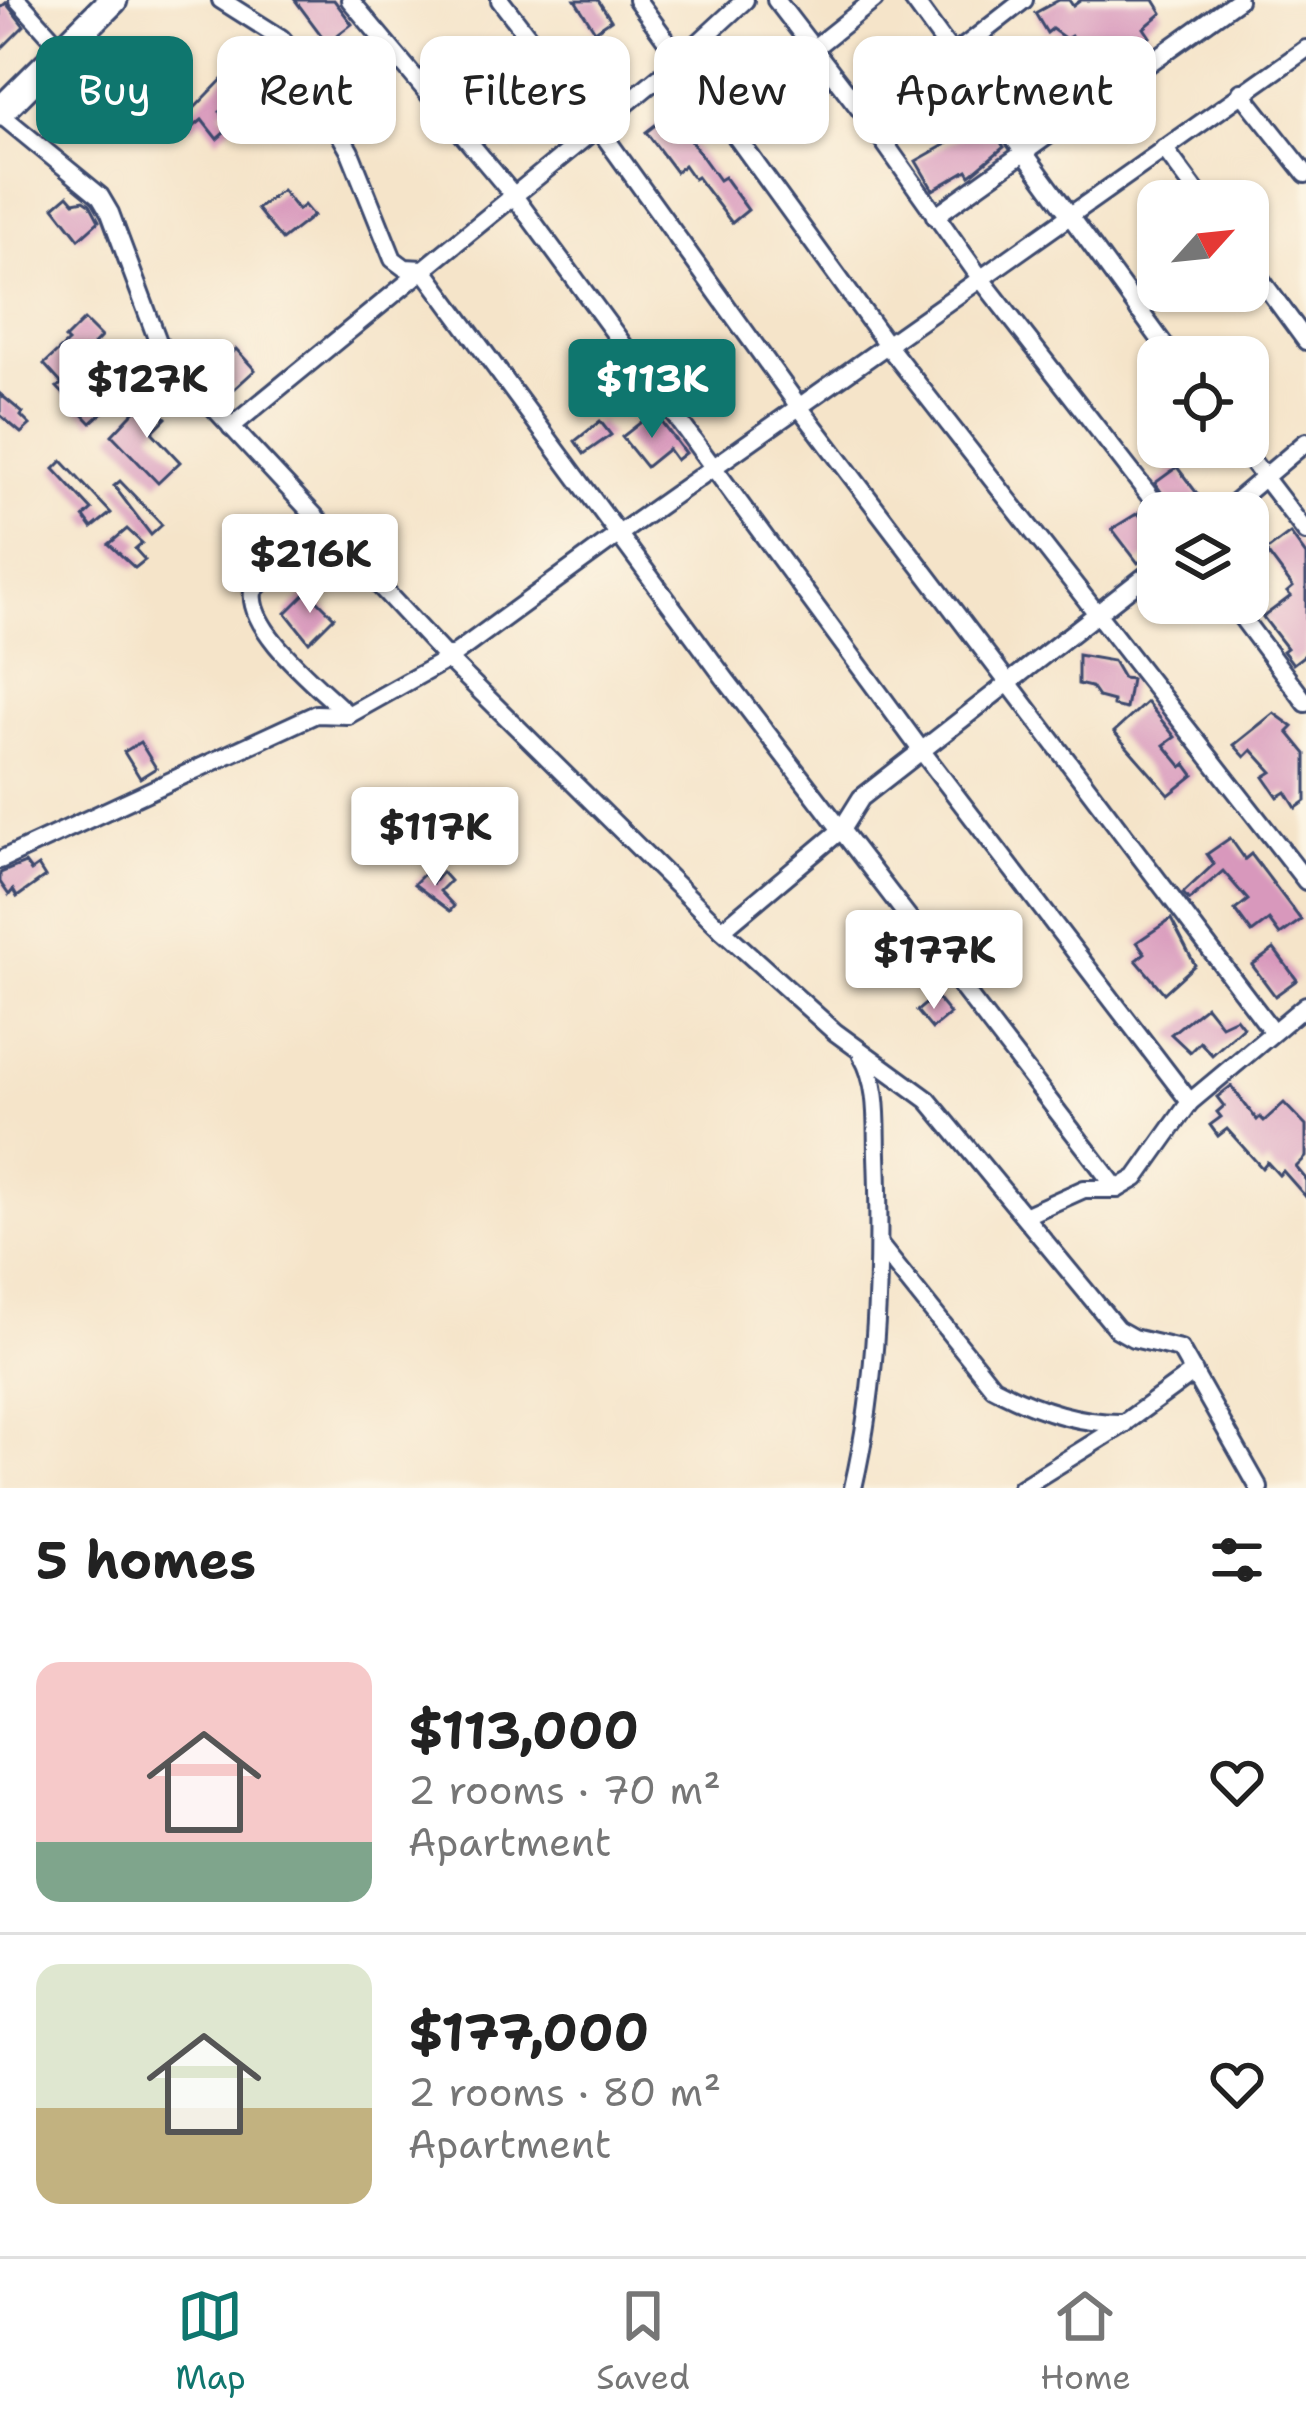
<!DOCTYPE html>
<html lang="en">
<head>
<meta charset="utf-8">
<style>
  :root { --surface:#fff; --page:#f6f6f6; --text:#222; --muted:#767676; --line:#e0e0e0; --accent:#0f766e }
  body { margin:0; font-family:"Shantell Sans",sans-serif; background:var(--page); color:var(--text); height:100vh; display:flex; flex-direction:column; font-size:45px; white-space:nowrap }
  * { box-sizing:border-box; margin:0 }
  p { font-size:39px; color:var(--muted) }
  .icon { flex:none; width:66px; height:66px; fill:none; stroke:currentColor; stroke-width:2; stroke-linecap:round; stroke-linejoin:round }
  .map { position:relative; height:1488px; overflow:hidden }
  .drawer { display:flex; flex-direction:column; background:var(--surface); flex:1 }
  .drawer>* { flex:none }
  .top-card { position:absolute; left:36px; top:36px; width:1236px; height:108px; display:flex; gap:24px }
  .needle { width:78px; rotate:63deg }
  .controls { position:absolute; left:1137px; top:180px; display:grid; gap:24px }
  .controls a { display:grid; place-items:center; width:132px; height:132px; border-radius:24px; background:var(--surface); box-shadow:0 3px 9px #0004; font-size:60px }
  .price { position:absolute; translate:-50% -102px; padding:0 27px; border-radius:12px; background:#fff; color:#222; font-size:39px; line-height:78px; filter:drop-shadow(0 3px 6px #0008) }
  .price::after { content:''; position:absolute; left:50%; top:72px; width:36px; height:27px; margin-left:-18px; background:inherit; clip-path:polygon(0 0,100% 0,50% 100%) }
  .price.current { background:var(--accent); color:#fff }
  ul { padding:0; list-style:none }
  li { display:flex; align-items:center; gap:36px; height:300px; padding:0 36px }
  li+li { border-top:3px solid var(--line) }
  li span { display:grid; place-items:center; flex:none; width:336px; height:240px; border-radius:24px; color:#555 }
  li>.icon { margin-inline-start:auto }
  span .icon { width:144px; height:144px; fill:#fffc; stroke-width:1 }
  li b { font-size:51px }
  h2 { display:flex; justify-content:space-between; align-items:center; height:144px; padding:0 36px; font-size:51px }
  .pill { padding:0 42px; border-radius:24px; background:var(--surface); box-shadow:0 3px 9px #0004; font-size:42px; line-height:108px }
  .pill.current { background:var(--accent); color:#fff }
  .menu { display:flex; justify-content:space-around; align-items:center; height:168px; border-top:3px solid var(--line); background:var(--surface); font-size:33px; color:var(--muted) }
  .menu a { display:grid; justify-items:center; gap:6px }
  .menu .current { color:var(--accent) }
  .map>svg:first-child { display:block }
  .building { fill:#d898bc }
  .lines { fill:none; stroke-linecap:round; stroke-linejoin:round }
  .minor-casing { stroke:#3c4a6e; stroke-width:22 }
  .trunk-casing { stroke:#3c4a6e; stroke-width:33 }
  .minor { stroke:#fff; stroke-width:16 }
  .trunk { stroke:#fff; stroke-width:27 }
</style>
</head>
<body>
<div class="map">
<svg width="1306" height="1488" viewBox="0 0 1306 1488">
  <rect width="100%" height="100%" fill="#fcf5e5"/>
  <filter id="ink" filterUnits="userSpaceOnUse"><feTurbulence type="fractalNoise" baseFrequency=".00833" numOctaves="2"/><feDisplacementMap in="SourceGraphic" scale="24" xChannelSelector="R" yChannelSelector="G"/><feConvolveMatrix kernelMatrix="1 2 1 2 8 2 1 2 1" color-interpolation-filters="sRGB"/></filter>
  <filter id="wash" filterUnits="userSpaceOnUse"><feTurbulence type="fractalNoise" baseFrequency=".004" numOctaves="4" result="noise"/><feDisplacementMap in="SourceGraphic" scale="48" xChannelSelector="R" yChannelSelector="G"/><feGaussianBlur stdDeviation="2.7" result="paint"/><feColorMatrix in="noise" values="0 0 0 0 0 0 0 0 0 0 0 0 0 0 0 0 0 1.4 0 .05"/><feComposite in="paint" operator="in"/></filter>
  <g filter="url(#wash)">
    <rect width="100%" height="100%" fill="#f5e4c9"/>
    <g id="blocks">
      <!-- building -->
      <g class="building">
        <polygon points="295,0 334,0 352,24 327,43"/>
        <polygon points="575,0 598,0 611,20 595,31"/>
        <polygon points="1059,0 1069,0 1073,6 1081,0 1154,0 1162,13 1144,28 1150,37 1133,48 1129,42 1113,52 1108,45 1086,59 1071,36 1066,39 1052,29 1047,33 1035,13"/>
        <polygon points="6,3 24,26 0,50 0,8"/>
        <polygon points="1037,56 1064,92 1049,103 1022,67"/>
        <polygon points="236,65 250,82 257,75 269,87 260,95 264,100 256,107 243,92 220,112 232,126 217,139 202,120 191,129 183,120"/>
        <polygon points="671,113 719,180 724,177 748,210 732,223 697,177 694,179 684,165 676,172 646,132"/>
        <polygon points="984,119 1004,147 974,172 970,175 967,170 933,190 916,161 971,130 969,127"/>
        <polygon points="282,190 298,210 304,205 313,216 282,240 257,209"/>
        <polygon points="68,195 74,202 84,200 90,204 99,221 79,239 54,207"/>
        <polygon points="84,320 101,337 80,359 118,399 91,423 57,387 62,384 44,364 68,342 65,339"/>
        <polygon points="236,349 255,370 234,389 215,367"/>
        <polygon points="0,394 23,413 21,416 30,425 21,433 0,415"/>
        <polygon points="147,398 166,418 152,432 180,462 158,483 112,435"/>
        <polygon points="654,412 685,453 676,460 668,449 646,467 622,437"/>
        <polygon points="600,421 611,435 584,454 575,441"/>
        <polygon points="62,461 111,513 92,528 84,517 92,510 54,469"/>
        <polygon points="1177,467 1205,504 1192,513 1176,513 1155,483"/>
        <polygon points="120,481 162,525 151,535 114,486"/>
        <polygon points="1138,513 1158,539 1158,549 1138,563 1112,529"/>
        <polygon points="127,529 142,543 135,549 145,560 135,568 109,544"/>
        <polygon points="1290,533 1306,555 1306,654 1293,664 1283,651 1287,648 1263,617 1291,596 1287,592 1293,587 1266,551"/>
        <polygon points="308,591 334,617 309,642 286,613"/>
        <polygon points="1078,655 1113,661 1123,678 1131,679 1126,709 1113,706 1113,701 1098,697 1091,687 1078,684"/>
        <polygon points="1147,702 1175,737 1164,745 1182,767 1186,764 1194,775 1169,795 1114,732"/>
        <polygon points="1274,713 1293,727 1288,732 1306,754 1306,801 1296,808 1286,792 1278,797 1264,777 1272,772 1252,750 1245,757 1234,745"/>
        <polygon points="140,742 156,768 140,778 124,752"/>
        <polygon points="1230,838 1245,859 1251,854 1301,920 1280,935 1269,920 1252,933 1235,910 1248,900 1223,871 1189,900 1183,893 1214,864 1207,854"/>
        <polygon points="25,863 31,871 38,866 45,877 17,897 13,890 9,895 0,882 0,873"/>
        <polygon points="442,872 450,881 440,891 454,906 450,911 414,884 424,874 433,883"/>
        <polygon points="1171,919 1195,965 1164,993 1136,960 1145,953 1137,942"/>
        <polygon points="1274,949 1297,980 1275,996 1252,965"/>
        <polygon points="935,996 950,1014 932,1029 917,1011"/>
        <polygon points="1206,1006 1221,1025 1236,1018 1243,1027 1212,1055 1200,1042 1190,1052 1171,1034"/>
        <polygon points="1231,1086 1257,1120 1260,1117 1264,1121 1284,1103 1306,1126 1306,1157 1296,1167 1306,1179 1306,1197 1283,1171 1279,1175 1267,1162 1262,1168 1227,1129 1218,1136 1210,1125 1221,1117 1217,1112 1224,1106 1217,1097"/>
      </g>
    </g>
  </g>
  <g filter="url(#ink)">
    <use href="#blocks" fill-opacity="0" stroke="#3c4a6e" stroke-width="3"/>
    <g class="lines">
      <!-- minor casing -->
      <g class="minor-casing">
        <g id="minor">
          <polyline points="18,0 63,50"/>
          <polyline points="221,0 281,38 294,53 350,152 393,259 405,268 423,269 726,680 1117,1189"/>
          <polyline points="350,0 514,196 921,750 1190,1102"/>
          <polyline points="500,0 597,126 800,408 1273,1032"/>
          <polyline points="637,0 888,346 1306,881"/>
          <polyline points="776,0 869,121 981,279 1163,513"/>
          <polyline points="913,0 1173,357"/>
          <polyline points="814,48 874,0"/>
          <polyline points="1241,92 1306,174"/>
          <polyline points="0,114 100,196 110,213 159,344 173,364 448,659 722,930 835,1032 928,1100 1117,1329 1133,1338 1180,1349 1259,1488"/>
          <polyline points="869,121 1024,0"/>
          <polyline points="1164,148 1203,201"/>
          <polyline points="935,216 1238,0"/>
          <polyline points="1248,262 1306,341"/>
          <polyline points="1139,311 1165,291"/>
          <polyline points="231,427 681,59 745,0"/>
          <polyline points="1241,447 1306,532"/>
          <polyline points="1222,513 1306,442"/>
          <path d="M318,522L253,591C247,631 320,687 348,715"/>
          <polyline points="1231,603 1306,703"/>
          <polyline points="0,860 316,714 348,715 448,659 619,534 1306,49"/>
          <polyline points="722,930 841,830 861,798 1158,566"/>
          <polyline points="1026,1215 1084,1189 1117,1189 1136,1178 1190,1102 1306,1005"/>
          <path d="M881,1247L993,1387C1034,1409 1078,1424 1124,1423L1194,1372"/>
          <path d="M853,1488C878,1381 881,1265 877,1155C876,1122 879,1085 862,1056"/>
          <polyline points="1021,1488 1124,1424"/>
        </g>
      </g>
      <!-- trunk casing -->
      <g class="trunk-casing">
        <polyline id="trunk" points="0,112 113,0"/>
      </g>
      <!-- minor -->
      <use href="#minor" class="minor"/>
      <!-- trunk -->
      <use href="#trunk" class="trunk"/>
    </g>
  </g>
</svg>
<div class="controls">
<a><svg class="needle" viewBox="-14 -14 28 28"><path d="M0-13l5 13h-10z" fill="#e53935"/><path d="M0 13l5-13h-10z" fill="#767676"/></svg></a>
<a><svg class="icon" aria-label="locate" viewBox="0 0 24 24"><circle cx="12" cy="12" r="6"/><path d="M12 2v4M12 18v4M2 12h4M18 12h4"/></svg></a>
<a><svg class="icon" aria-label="layers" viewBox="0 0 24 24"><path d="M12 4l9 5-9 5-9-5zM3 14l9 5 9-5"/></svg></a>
</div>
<b class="price" style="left:147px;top:441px">$127K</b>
<b class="price current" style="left:652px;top:441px">$113K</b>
<b class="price" style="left:310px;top:616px">$216K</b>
<b class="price" style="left:435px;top:889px">$117K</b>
<b class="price" style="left:934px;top:1012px">$177K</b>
<div class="top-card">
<a class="pill current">Buy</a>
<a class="pill">Rent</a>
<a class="pill">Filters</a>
<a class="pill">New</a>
<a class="pill">Apartment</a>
</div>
</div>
<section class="drawer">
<h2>5 homes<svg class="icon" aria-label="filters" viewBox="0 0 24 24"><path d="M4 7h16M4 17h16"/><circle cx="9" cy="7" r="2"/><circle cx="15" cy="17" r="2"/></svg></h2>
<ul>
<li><span style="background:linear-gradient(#f6c9c9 75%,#7fa58c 0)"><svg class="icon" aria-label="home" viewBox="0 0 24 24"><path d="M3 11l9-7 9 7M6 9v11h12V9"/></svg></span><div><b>$113,000</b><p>2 rooms · 70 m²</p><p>Apartment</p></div><svg class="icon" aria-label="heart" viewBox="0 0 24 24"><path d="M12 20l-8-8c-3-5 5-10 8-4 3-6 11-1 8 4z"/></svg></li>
<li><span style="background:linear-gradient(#dfe7d0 60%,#c2b280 0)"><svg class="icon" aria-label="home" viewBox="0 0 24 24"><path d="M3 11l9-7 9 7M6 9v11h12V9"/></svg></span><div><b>$177,000</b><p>2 rooms · 80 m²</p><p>Apartment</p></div><svg class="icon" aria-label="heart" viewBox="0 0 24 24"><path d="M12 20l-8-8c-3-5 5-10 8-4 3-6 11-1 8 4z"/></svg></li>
</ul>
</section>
<nav class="menu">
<a class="current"><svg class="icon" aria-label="map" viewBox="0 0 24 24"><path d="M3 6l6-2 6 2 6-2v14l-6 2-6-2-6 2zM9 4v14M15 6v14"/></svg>Map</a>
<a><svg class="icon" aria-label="saved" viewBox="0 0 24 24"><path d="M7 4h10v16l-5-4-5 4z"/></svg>Saved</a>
<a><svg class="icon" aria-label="home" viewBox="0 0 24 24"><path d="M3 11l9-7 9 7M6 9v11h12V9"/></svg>Home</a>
</nav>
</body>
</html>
